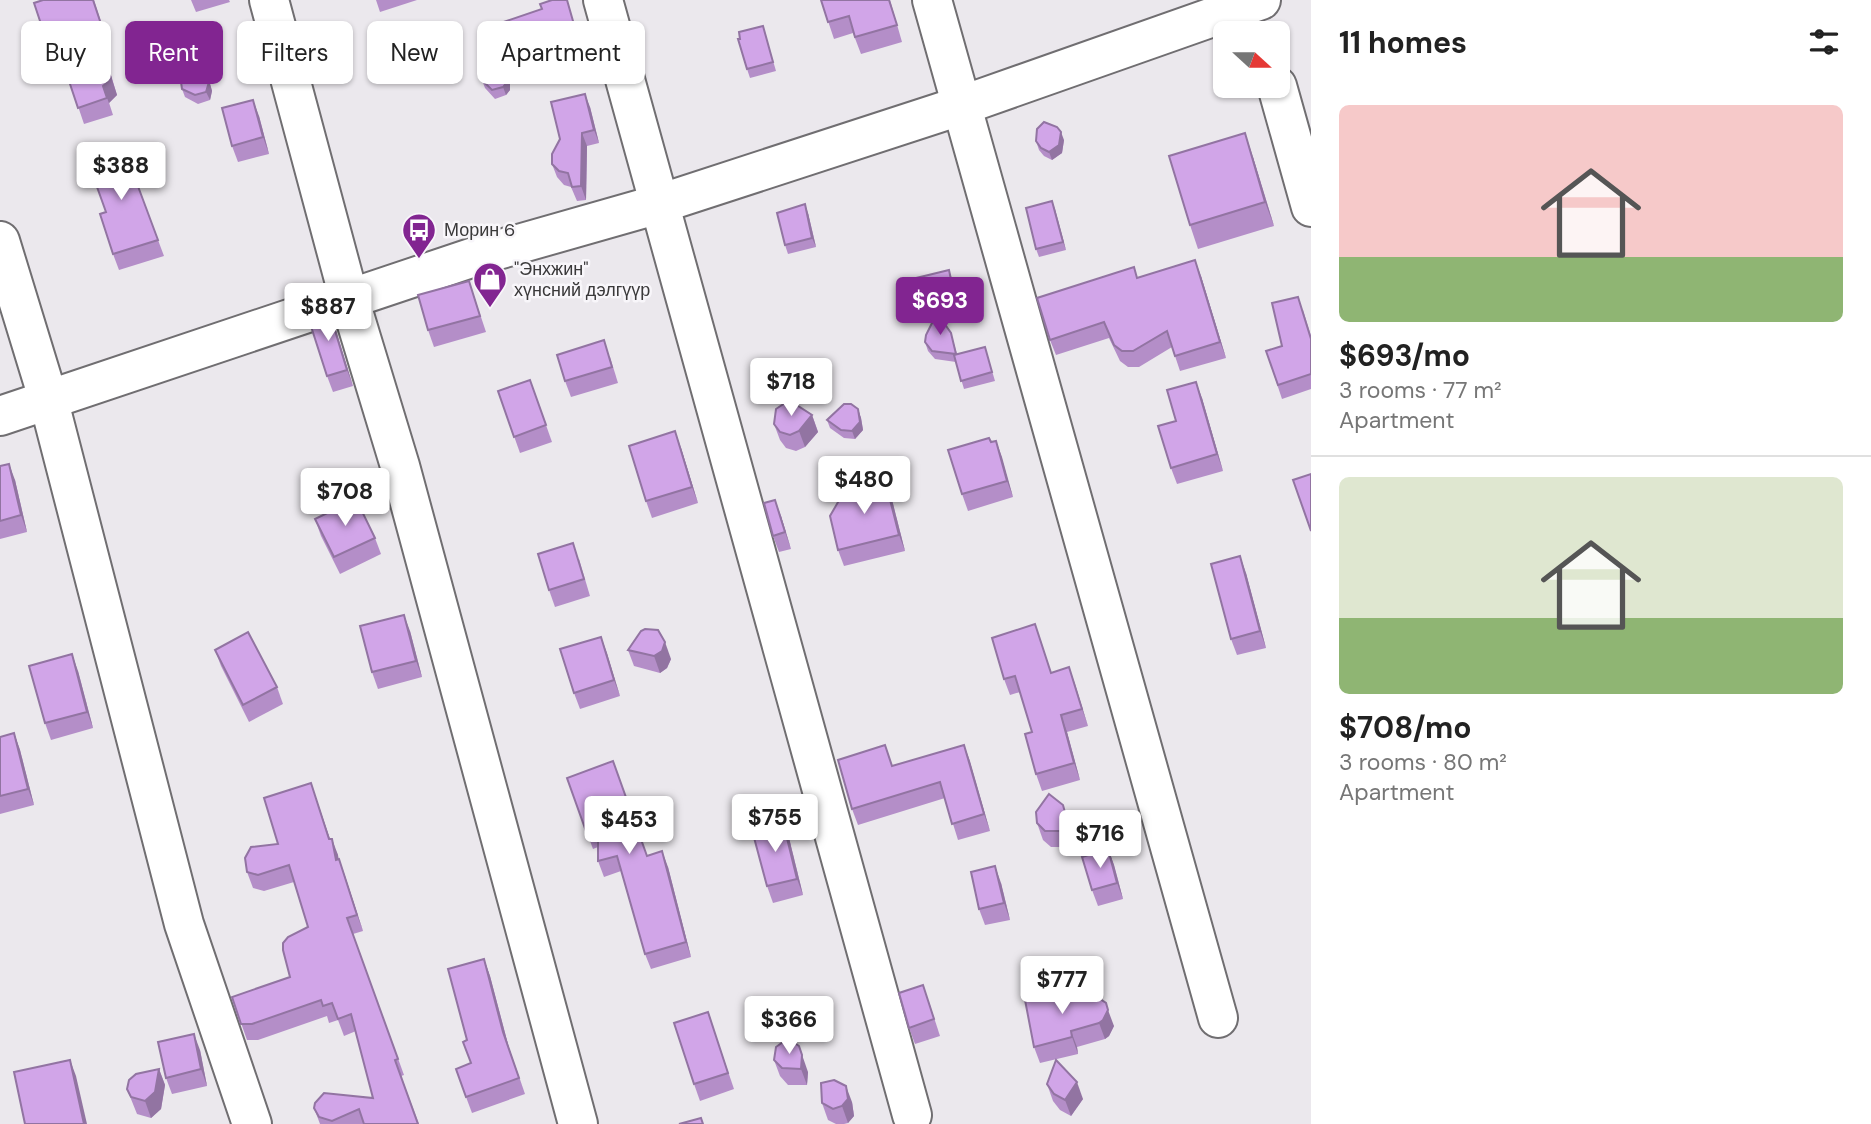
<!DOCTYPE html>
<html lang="en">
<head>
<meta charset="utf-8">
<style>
  :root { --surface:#fff; --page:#f6f6f6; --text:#222; --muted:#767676; --line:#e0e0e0; --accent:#822591 }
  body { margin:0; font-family:"DM Sans",sans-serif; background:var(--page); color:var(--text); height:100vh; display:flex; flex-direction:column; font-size:26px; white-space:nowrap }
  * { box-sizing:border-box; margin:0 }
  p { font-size:23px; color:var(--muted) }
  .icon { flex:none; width:38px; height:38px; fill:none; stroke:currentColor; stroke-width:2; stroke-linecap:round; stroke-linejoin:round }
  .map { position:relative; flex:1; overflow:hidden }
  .panel { display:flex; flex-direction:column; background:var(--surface); width:560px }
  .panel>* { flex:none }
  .banner { position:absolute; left:21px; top:21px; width:665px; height:63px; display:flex; gap:14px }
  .needle { width:46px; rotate:111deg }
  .buttons { position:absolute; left:1213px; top:21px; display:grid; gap:14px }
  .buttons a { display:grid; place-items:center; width:77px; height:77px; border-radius:10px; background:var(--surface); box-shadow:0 2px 5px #0004; font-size:35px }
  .price { position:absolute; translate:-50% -60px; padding:0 16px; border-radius:7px; background:#fff; color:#222; font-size:23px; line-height:46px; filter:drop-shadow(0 2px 4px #0008) }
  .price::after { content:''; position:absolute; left:50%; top:42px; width:21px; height:16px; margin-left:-10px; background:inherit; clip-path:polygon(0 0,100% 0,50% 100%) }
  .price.on { background:var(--accent); color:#fff }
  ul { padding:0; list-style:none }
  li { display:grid; align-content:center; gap:14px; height:371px; padding:0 28px }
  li+li { border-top:2px solid var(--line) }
  li span { display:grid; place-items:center; height:217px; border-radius:10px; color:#555 }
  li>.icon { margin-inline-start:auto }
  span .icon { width:126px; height:126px; fill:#fffc; stroke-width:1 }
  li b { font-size:30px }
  h2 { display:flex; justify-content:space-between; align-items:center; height:84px; padding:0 28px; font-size:30px }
  .pill { padding:0 24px; border-radius:10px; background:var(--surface); box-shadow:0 2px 5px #0004; font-size:24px; line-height:63px }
  .pill.on { background:var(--accent); color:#fff }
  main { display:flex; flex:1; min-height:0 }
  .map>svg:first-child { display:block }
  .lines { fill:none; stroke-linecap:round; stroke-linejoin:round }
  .minor-casing { stroke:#706e71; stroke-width:42 }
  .minor { stroke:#fff; stroke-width:38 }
  .wall { fill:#b48ec8 }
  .shaded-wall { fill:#9274a2 }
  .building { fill:#d1a5e8; stroke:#9274a2; stroke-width:2 }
  .labels { text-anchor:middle; stroke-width:5; stroke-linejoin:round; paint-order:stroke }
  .poi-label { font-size:18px; fill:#3a393a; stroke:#f8f6fa; text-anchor:start }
</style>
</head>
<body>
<main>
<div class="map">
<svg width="1311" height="1124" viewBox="0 0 1311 1124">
  <rect width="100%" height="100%" fill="#ebe8ed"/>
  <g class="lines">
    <!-- minor casing -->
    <g class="minor-casing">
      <g id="minor">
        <polyline points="269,0 349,298 400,466 578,1124"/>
        <polyline points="603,0 912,1115"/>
        <polyline points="932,0 1218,1018"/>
        <polyline points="1277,86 1311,207"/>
        <polyline points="0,241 48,398 184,924 252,1124"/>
        <polyline points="0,416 480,255 659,204 963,105 1261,0"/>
      </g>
    </g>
    <!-- minor -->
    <use href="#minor" class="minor"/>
  </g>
  <!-- wall -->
  <g class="wall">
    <polygon points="94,0 108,43 102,45 117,95 109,103 113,115 84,124 63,62 55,64 34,3"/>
    <polygon points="191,0 229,0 230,2 196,12"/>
    <polygon points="376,0 417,0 380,12"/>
    <polygon points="567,0 578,37 530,51 532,56 510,63 510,90 506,95 495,99 485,88 482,80 483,69"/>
    <polygon points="821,0 890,0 902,42 861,54 853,33 834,39"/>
    <polygon points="763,26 776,71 750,78 747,69"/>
    <polygon points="207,73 212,91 210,100 198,104 185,97 182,89"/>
    <polygon points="590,107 599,143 587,146 586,200 577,201 571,187 564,185 557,177 552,164"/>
    <polygon points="259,116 269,154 238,162 232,146"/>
    <polygon points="1064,140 1062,153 1052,160 1044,156 1039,150 1036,141"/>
    <polygon points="123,146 164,256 119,270 113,254 106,212"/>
    <polygon points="1253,157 1274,226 1198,249 1190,225"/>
    <polygon points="1052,201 1066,250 1039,257 1036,249"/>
    <polygon points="808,213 816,247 788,254 785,245"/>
    <polygon points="1201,276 1226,358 1180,371 1172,347 1139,367 1128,367 1120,361 1109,338 1056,355 1050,340 1138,278"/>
    <polygon points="952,279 958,308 926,315 923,307"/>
    <polygon points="469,281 486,332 434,347 428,330"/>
    <polygon points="1303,310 1311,336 1311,389 1282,399 1266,351 1282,346"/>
    <polygon points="329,311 353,386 333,392 327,376"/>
    <polygon points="951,333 957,354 985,347 995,381 964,389 956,362 935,359 928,351 925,342"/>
    <polygon points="610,357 618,383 571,397 565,381"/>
    <polygon points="530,380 552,442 520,453 498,391"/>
    <polygon points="1202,398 1223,471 1177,484 1171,468 1176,421"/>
    <polygon points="858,409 861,418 863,430 855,439 844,438 830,428 827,420"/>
    <polygon points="812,415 818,432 805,447 796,451 786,448 780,440 774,424"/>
    <polygon points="996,441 1013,497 968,511 962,494 991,442"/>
    <polygon points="681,448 698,503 652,518 646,501"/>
    <polygon points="0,466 15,480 27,532 0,539"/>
    <polygon points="891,496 905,551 844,566 838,550"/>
    <polygon points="781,516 791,549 779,552 773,536"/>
    <polygon points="315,519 375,538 381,554 340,574 321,536"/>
    <polygon points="579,559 590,596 555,607 549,590"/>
    <polygon points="1246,573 1266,648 1237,655 1231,639"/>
    <polygon points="410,631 422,677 378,689 372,672"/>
    <polygon points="601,637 620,696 580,709 574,693"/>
    <polygon points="1041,641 1051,673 1069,667 1088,726 1067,732 1080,780 1042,791 1036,774 1032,732 1020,692 1010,695 1004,679"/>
    <polygon points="215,650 277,687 283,704 249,722 221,666"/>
    <polygon points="628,650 671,659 667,668 660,673 634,666"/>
    <polygon points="78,671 93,728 51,740 45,723"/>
    <polygon points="14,733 20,750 34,805 0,814 0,737"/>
    <polygon points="964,745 990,831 958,840 945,798 858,825 852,809 893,766"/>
    <polygon points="567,778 647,856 668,867 691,957 651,969 645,954 621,871 604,877 598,861 598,847 593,849"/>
    <polygon points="311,783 330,839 338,855 338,860 339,859 345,876 363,931 353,934 404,1075 401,1076 419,1124 320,1124 314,1108 373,1098 356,1031 344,1036 338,1020 329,1023 327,1016 258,1040 247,1040 232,997 290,977 308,927 294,882 264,891 253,888 247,872 278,844"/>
    <polygon points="1069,822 1073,837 1067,847 1051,847 1043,840 1037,823"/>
    <polygon points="789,838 803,895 773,903 767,886"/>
    <polygon points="1108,849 1114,865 1123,899 1098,906 1092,890"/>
    <polygon points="1001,883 1010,920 985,925 979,909"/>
    <polygon points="484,959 490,976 509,1048 525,1094 472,1113 466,1097 471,1063 467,1040"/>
    <polygon points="1069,999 1114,1026 1109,1036 1105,1039 1077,1047 1078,1054 1040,1063 1034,1047"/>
    <polygon points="929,1002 940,1036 915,1044 909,1028"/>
    <polygon points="708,1012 734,1089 700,1101 694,1084"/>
    <polygon points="200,1050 207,1086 172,1094 166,1078"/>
    <polygon points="774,1060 808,1072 807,1085 788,1085 780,1076"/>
    <polygon points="159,1069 165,1085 161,1109 151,1118 137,1114 127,1089"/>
    <polygon points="1047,1084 1083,1099 1071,1116 1060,1110 1053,1101"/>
    <polygon points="852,1102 854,1116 848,1123 844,1124 836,1124 828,1120 822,1103"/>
  </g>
  <!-- shaded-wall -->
  <g class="shaded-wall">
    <polygon points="96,29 117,95 109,103 113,115 103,86"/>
    <polygon points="507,55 510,63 510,90 506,95 503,87"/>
    <polygon points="207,73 212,91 210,100 206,92"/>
    <polygon points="585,94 590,107 599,143 594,130"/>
    <polygon points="253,100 259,116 269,154 263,137"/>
    <polygon points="1061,132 1064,140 1062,153 1052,160 1049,152"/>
    <polygon points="582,133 587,146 586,200 581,186"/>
    <polygon points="1245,133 1253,157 1274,226 1265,202"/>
    <polygon points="1052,201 1055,209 1066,250 1063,242"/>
    <polygon points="805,204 808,213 816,247 812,238"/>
    <polygon points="1195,260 1201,276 1226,358 1220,342"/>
    <polygon points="949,270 952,279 958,308 955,299"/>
    <polygon points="329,311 335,327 353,386 347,370"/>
    <polygon points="1196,382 1202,398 1223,471 1217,454"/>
    <polygon points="858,409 861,418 863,430 855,439 852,431"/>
    <polygon points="812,415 818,432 805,447 799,431"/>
    <polygon points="675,431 681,448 698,503 692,487"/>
    <polygon points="996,441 1002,457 1013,497 1007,481"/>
    <polygon points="9,464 15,480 27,532 21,515"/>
    <polygon points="885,480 891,496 905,551 899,535"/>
    <polygon points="775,500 781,516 791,549 785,532"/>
    <polygon points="1240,556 1246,573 1266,648 1260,631"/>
    <polygon points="404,615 410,631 422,677 416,661"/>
    <polygon points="601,637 607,653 620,696 614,680"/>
    <polygon points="665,642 671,659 667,668 660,673 654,656"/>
    <polygon points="72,654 78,671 93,728 87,712"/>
    <polygon points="1069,667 1075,684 1088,726 1082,709"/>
    <polygon points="1061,715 1067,732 1080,780 1074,763"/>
    <polygon points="14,733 20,750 34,805 28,789"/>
    <polygon points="964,745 970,761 990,831 984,814"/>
    <polygon points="311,783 335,854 332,839 338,855 342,877"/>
    <polygon points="1063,805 1073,837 1067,847 1061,831"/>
    <polygon points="783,822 789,838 803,895 797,879"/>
    <polygon points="1108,849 1114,865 1123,899 1117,883"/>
    <polygon points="662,851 668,867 691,957 686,942"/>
    <polygon points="339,859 345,876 363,931 357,915"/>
    <polygon points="995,866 1001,883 1010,920 1004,903"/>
    <polygon points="484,959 490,976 509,1048 525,1094 503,1032"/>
    <polygon points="1108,1010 1114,1026 1109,1036 1105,1039 1099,1023"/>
    <polygon points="1071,1031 1077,1047 1078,1054 1072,1037"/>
    <polygon points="194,1034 200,1050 207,1086 201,1069"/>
    <polygon points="799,1046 808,1072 807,1085 801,1069"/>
    <polygon points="70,1060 76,1076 87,1124 84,1124"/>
    <polygon points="159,1069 165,1085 161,1109 151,1118 145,1101"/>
    <polygon points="1077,1082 1083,1099 1071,1116 1065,1100"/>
    <polygon points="846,1086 852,1102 854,1116 848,1123 842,1106"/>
  </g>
  <!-- building -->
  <g class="building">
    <polygon points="43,0 93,0 102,27 96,29 111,79 103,86 107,98 78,108 57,45 49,48 34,3"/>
    <polygon points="552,0 567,0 575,28 527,42 529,47 507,55 507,82 503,87 492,90 482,80 483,69 501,53 492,26 542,9 540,4"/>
    <polygon points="821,0 889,0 897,25 855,37 849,16 828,22"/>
    <polygon points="763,26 773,62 747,69 738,39 740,39 739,32"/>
    <polygon points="186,67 200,67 207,73 209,82 206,92 195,95 182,89 180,75"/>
    <polygon points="585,94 594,130 582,133 581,186 572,187 568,173 559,171 552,164 552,154 560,139 551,102"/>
    <polygon points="253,100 263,137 232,146 222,108"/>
    <polygon points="1044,122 1057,127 1061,132 1059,145 1049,152 1041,148 1036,141 1037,129"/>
    <polygon points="1245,133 1265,202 1190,225 1169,156"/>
    <polygon points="123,146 158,240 113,254 100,214 106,212 87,159"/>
    <polygon points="1052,201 1063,242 1036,249 1026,208"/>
    <polygon points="805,204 812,238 785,245 777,213"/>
    <polygon points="1195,260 1220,342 1175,356 1167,331 1133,351 1122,351 1114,345 1104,322 1050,340 1037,298 1134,267 1137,278"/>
    <polygon points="949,270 955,299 923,307 916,278"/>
    <polygon points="469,281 480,316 428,330 418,295"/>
    <polygon points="1298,297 1311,339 1311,374 1278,385 1266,351 1282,346 1272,303"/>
    <polygon points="329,311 347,370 327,376 308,317"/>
    <polygon points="937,313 951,333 956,354 932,351 925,342 926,335"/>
    <polygon points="604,340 612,367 565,381 557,355"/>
    <polygon points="985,347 992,372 961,381 954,355"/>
    <polygon points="530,380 546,425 514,437 498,391"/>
    <polygon points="1196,382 1217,454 1171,468 1158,426 1176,421 1167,390"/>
    <polygon points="785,403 795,404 812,415 799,431 790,435 780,432 774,424 776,409"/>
    <polygon points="844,404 851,404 858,409 860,422 852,431 841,430 827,420"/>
    <polygon points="675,431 692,487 646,501 629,446"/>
    <polygon points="989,438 991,442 996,441 1007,481 962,494 948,450"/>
    <polygon points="9,464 21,515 0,521 0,466"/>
    <polygon points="1311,474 1311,531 1293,480"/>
    <polygon points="885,480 899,535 838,550 830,516 845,490"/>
    <polygon points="356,499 375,538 334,557 315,519"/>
    <polygon points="775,500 785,532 773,536 764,503"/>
    <polygon points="573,543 584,579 549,590 538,554"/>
    <polygon points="1240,556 1260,631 1231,639 1211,564"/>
    <polygon points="404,615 416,661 372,672 360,626"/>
    <polygon points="1035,624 1051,673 1069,667 1082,709 1061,715 1074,763 1036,774 1025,734 1032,732 1015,676 1004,679 992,638"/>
    <polygon points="645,629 658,630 665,642 662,651 654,656 628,650 641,631"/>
    <polygon points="248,632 277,687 243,705 215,650"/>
    <polygon points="601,637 614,680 574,693 560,649"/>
    <polygon points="72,654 87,712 45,723 29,666"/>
    <polygon points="14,733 28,789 0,796 0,737"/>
    <polygon points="885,745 892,766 964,745 984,814 952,824 940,782 852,809 838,760"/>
    <polygon points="613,761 647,856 662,851 686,942 645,954 617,856 598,861 598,830 587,834 567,778"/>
    <polygon points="311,783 329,839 332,839 336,860 339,859 357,915 347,918 398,1059 395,1060 418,1124 364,1124 359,1109 332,1121 319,1117 314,1108 315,1103 324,1093 373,1098 351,1014 338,1019 332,1003 323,1006 321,1000 252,1024 241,1024 232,997 290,977 283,950 283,943 288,937 308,927 289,865 258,875 247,872 245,858 251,847 278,844 264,798"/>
    <polygon points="1049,794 1063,805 1067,820 1061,831 1045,831 1037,823 1036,812"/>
    <polygon points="783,822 797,879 767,886 752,830"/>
    <polygon points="1108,849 1117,883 1092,890 1082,857"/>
    <polygon points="995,866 1004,903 979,909 971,872"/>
    <polygon points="484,959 503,1032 519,1078 466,1097 456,1069 471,1063 463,1042 467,1040 448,969"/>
    <polygon points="923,985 934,1019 909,1028 899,993"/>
    <polygon points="1065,988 1067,1000 1094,995 1106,1003 1108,1010 1103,1020 1099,1023 1071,1031 1072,1037 1034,1047 1025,1000"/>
    <polygon points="708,1012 728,1073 694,1084 674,1023"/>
    <polygon points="194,1034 201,1069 166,1078 158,1042"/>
    <polygon points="792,1041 799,1046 802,1055 801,1069 782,1068 774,1060 776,1047 783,1042"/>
    <polygon points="70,1060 84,1124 25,1124 14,1072"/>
    <polygon points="1056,1060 1077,1082 1065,1100 1054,1094 1047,1084"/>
    <polygon points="159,1069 155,1092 145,1101 131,1097 127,1089 129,1080 136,1074"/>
    <polygon points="834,1080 846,1086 848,1099 842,1106 833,1109 822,1103 821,1083"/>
    <polygon points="701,1118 703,1124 679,1124"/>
  </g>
  <!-- icons -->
  <defs>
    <g id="bus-pin" transform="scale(1.75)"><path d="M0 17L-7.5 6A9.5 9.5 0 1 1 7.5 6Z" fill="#822591" stroke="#f8f6fa"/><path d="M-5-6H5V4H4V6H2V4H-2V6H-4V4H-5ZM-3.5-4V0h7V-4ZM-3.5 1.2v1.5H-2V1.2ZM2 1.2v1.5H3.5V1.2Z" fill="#fff"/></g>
    <g id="shop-pin" transform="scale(1.75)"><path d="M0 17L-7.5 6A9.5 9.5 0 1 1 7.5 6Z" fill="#822591" stroke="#f8f6fa"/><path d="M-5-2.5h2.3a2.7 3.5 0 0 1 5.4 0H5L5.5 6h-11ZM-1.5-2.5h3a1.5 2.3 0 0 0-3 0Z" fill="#fff"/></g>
  </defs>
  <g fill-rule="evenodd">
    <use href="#bus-pin" x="419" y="230"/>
    <use href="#shop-pin" x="490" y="279"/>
  </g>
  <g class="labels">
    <!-- poi labels -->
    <g class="poi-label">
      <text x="444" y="236">Морин 6</text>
      <text x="514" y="275">"Энхжин"<tspan x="514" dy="21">хүнсний дэлгүүр</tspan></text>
    </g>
  </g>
</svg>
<div class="buttons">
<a><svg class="needle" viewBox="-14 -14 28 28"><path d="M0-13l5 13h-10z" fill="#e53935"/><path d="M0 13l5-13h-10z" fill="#767676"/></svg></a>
</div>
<b class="price" style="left:121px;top:202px">$388</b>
<b class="price on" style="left:940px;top:337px">$693</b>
<b class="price" style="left:328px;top:343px">$887</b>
<b class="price" style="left:791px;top:418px">$718</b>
<b class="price" style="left:864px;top:516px">$480</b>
<b class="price" style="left:345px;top:528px">$708</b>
<b class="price" style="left:775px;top:854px">$755</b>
<b class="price" style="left:629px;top:856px">$453</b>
<b class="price" style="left:1100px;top:870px">$716</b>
<b class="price" style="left:1062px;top:1016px">$777</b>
<b class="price" style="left:789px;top:1056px">$366</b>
<div class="banner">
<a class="pill">Buy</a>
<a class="pill on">Rent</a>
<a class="pill">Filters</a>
<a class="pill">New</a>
<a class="pill">Apartment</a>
</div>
</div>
<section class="panel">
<h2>11 homes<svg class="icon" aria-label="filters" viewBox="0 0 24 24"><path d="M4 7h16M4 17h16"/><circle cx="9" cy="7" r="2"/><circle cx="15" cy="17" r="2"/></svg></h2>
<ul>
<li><span style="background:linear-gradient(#f6c9c9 70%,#8fb573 0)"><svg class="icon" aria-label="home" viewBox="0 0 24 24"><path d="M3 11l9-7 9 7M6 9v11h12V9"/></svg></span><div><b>$693/mo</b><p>3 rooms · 77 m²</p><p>Apartment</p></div></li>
<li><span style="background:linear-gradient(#dfe7d0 65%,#8fb573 0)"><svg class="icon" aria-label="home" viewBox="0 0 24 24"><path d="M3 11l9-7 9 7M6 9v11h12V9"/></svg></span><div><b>$708/mo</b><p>3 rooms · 80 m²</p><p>Apartment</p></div></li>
</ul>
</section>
</main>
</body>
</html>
